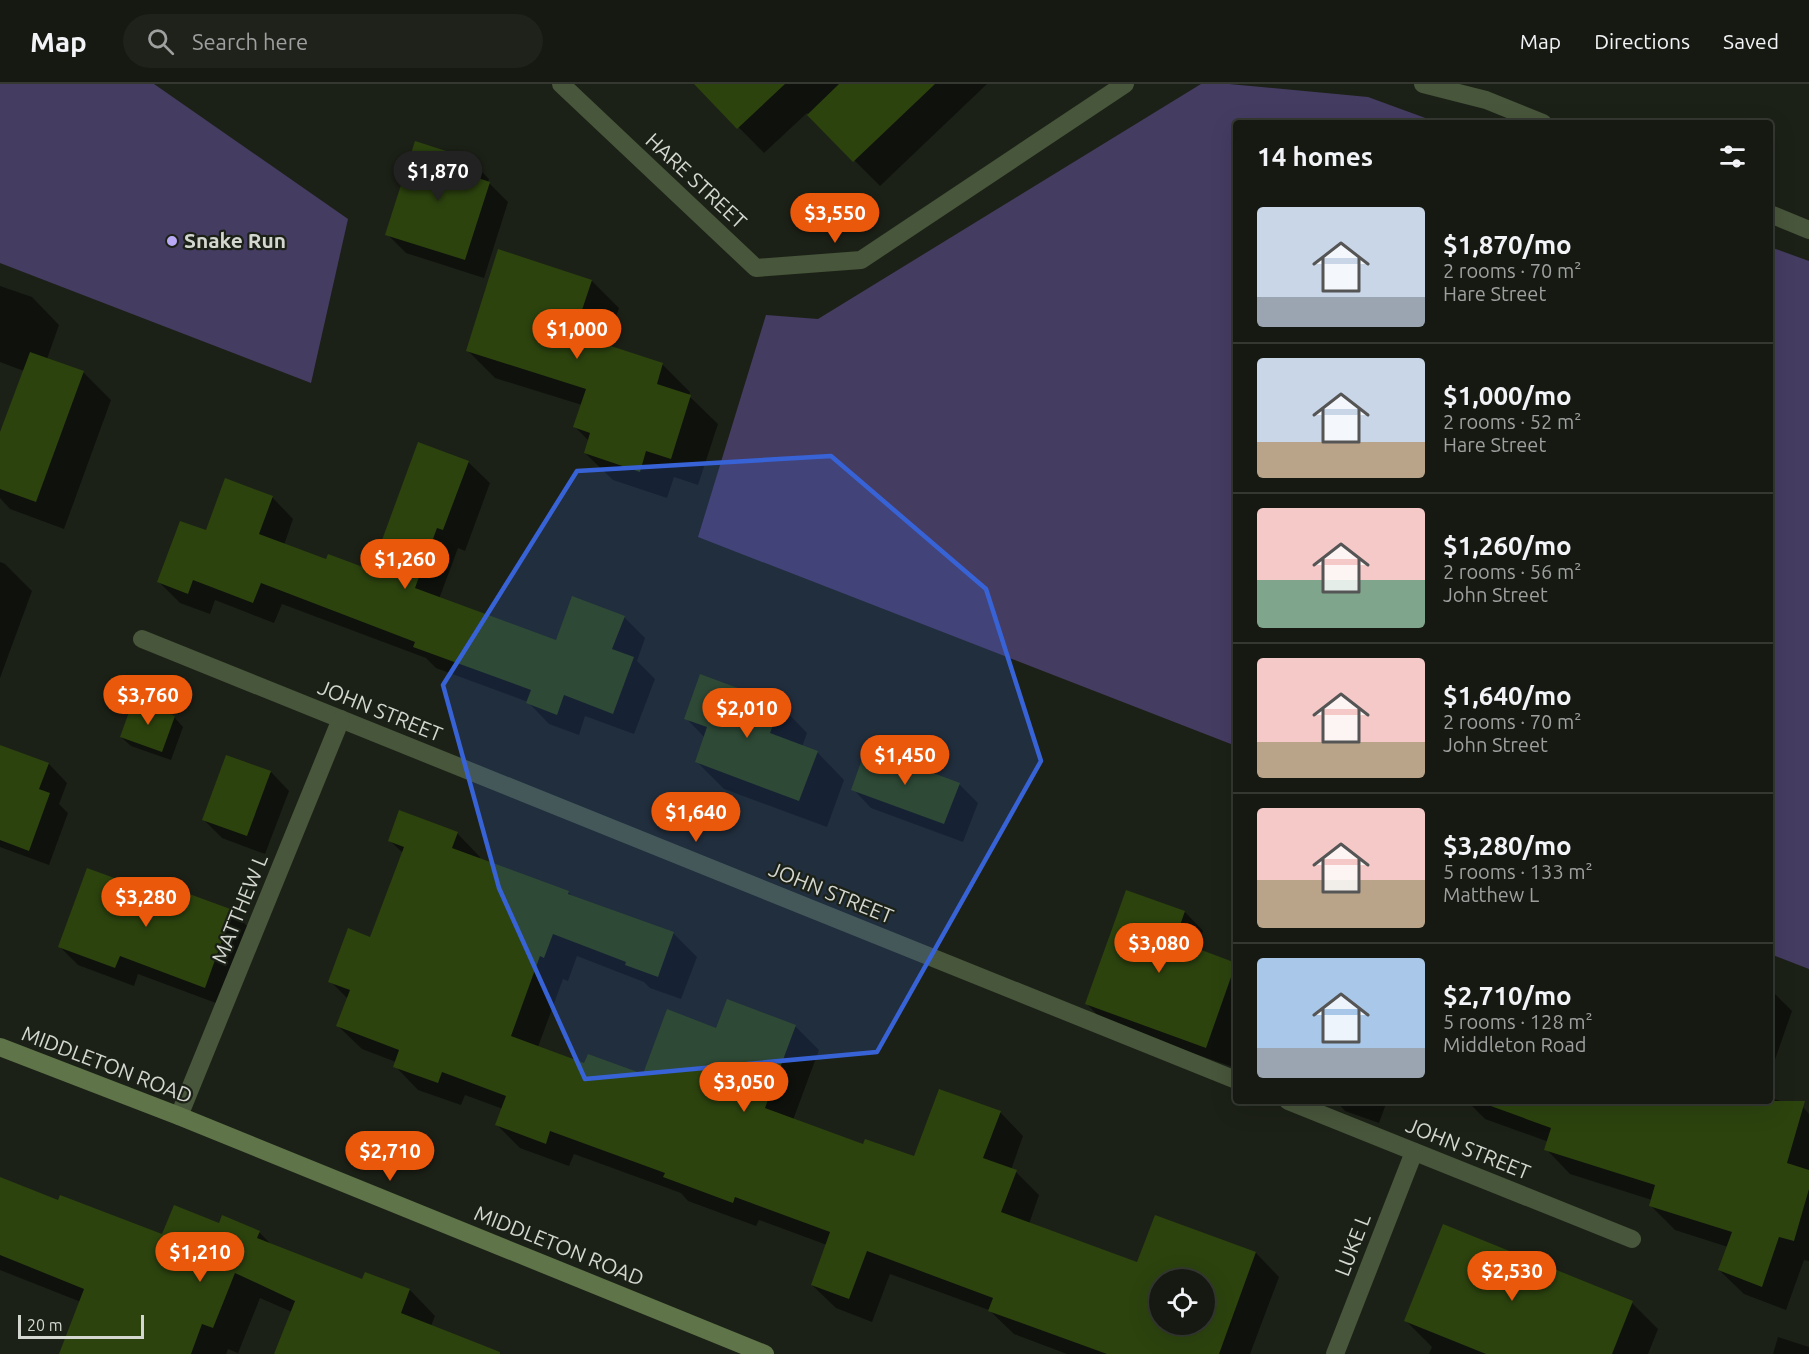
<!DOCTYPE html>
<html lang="en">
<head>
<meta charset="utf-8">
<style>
  :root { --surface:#151911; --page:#1e221a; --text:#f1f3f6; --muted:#9da09f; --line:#343831; --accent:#ea580c }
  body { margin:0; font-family:Ubuntu,sans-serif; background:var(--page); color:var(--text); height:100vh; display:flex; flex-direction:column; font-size:22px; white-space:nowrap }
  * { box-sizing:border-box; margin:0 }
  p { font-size:20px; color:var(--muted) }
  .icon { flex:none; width:33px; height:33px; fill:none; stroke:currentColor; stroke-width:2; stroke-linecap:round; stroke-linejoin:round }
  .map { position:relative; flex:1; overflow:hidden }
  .panel { position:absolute; left:1233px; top:36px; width:540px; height:984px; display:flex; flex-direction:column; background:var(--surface); border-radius:6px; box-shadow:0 6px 24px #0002,0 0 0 2px var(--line) }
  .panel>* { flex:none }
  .buttons { position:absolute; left:1149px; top:1185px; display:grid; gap:12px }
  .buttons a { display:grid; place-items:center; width:66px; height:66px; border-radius:50%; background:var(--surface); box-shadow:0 6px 24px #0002,0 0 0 2px var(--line); font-size:30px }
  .scale { position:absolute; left:18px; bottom:15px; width:126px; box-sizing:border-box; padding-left:6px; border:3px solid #d3d7d0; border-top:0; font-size:16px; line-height:21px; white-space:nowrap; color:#d3d7d0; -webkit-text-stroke:4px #1c2117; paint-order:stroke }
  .price { position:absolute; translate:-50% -51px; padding:0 14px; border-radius:21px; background:var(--accent); color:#fff; font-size:20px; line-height:39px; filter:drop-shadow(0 2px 3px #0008) }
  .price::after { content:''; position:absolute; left:50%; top:36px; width:18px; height:14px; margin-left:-9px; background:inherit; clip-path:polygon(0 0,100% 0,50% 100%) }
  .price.selected { background:#222; color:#fff }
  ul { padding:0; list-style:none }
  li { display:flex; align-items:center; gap:18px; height:150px; padding:0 24px }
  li+li { border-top:2px solid var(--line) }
  li span { display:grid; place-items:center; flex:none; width:168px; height:120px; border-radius:6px; color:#555 }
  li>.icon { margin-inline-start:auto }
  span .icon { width:72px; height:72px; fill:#fffc; stroke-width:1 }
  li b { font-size:26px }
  h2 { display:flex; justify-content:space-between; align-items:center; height:72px; padding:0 24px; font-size:26px }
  header { display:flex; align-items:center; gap:36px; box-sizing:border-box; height:84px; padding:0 30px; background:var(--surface); border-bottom:2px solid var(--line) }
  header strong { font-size:28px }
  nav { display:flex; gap:33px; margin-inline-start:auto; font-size:21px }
  .search { width:420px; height:54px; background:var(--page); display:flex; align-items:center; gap:15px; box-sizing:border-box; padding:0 21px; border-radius:33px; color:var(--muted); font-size:22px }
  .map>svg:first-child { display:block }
  .green { fill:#453c62 }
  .shadow { fill:#0007; fill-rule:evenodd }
  .building { fill:#2c430e; fill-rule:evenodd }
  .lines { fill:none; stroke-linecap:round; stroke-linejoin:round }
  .street { stroke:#48563b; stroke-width:18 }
  .secondary { stroke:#5f7549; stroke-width:18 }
  .marked { fill:#3863d7; fill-opacity:0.2; stroke:#3863d7; stroke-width:4.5; stroke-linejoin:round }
  .poi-dot { fill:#baaaf6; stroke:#1c2117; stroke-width:2 }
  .labels { text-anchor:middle; stroke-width:4.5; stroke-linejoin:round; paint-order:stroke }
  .street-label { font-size:21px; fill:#d3d7d0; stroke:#1c2117 }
  .poi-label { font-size:21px; font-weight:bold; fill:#d3d7d0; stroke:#1c2117; text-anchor:start }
</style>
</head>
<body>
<header>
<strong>Map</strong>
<div class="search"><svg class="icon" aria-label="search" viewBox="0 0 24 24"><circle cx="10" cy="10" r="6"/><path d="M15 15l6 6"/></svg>Search here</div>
<nav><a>Map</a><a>Directions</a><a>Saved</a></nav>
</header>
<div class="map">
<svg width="1809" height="1270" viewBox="0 0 1809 1270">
  <rect width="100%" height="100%" fill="#1c2117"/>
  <!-- green -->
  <g class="green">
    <polygon points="0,0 154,0 348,135 311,299 0,179"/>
    <polygon points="1201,0 1229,0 1368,13 1439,39 1236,39 1236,662 698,453 766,231 818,235"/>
    <polygon points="1770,163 1809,177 1809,885 1770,870"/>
  </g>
  <!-- shadow -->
  <g class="shadow">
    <polygon points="696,0 987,0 880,102 807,29 764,69"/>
    <polygon points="470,76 489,95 488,98 508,118 484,194 406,169 387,150"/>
    <polygon points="592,197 619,224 606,262 662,280 690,308 689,312 718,340 698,401 674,393 667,414 613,396 585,369 589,357 575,343 582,321 495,294 467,266"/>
    <polygon points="0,202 32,213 59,241 47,275 84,289 111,316 64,445 10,425 0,414 0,352 24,287 0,278"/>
    <polygon points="468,378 490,399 465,467 458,464 439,515 556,558 624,533 645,554 637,577 655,595 634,650 585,632 579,651 549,640 528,618 436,584 426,574 282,520 274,539 215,516 210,530 180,519 159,498 206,448 272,413 293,435 284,461 327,477 372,488"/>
    <polygon points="0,478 5,480 32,507 0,594"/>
    <polygon points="780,621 807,649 802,663 817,668 844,696 827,743 724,705 696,677 705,654 686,634"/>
    <polygon points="174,633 183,643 171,676 131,662 121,653"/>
    <polygon points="0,662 49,680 67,699 59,720 68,729 49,781 0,763"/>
    <polygon points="271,688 289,707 265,770 222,754 204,736"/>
    <polygon points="959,700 978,719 963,758 871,724 853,705"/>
    <path d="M457,749L480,773L479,776L568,808L573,813L673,849L697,873L681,915L650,904L644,898L577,872L568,897L563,895L538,963L585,981L643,992L717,946L795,942L819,966L793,1036L864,1062L915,1074L1000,1028L1023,1052L1011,1086L1016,1088L1039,1111L1029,1140L1138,1180L1156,1133L1256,1169L1279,1193L1250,1270H1067L1014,1250L989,1226L890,1190L872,1238L836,1224L812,1201L827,1161L759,1136L756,1142L688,1117L681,1109L574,1070L569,1082L520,1064L497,1041L503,1025L465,1011L461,1021L418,1006L395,982L396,978L362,965L338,942L348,915L330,897L371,855L403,769L389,756ZM1160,1196H1204V1240H1160Z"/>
    <polygon points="173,806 233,828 251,846 224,922 138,890 134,902 78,881 60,863 170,816"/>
    <polygon points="1185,828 1203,847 1196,866 1236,880 1236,984 1105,939 1087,920"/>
    <polygon points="1770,905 1792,927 1770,990"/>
    <polygon points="1770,1014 1803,1023 1809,1030 1809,1177 1804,1176 1786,1226 1744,1210 1719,1186 1728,1163 1675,1146 1651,1122 1652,1116 1570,1090 1546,1065 1549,1058 1485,1035 1467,1017 1770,1017"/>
    <polygon points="1330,1017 1387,1017 1379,1039 1345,1027 1339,1020"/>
    <polygon points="0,1095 59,1118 163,1152 220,1141 259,1148 272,1161 363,1197 366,1190 410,1206 435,1232 431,1242 501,1270 275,1270 292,1228 260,1214 238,1269 228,1265 226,1270 65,1270 81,1218 0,1186"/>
    <polygon points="1632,1219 1658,1245 1648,1270 1429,1270 1432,1263 1405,1236"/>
    <polygon points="1778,1253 1809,1263 1809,1270 1773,1270"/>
  </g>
  <!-- building -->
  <g class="building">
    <polygon points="694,0 785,0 737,45"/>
    <polygon points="839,0 935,0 853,78 807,31"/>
    <polygon points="415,57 471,75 466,90 490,98 465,176 385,151"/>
    <polygon points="498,165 592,196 574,250 663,279 657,300 691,311 671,375 646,367 640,388 584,369 590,349 573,343 586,305 466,267"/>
    <polygon points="30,268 84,287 36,418 0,405 0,348"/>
    <polygon points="418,358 469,377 443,446 437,444 415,504 556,556 572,512 625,532 612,565 634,573 613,630 564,611 557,631 526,619 531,606 413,563 415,558 261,499 253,519 193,496 188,510 157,498 180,437 206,446 225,394 273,412 259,450 326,475 328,470 371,486"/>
    <polygon points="700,590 781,620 770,649 818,667 799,717 695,678 707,643 684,635"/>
    <polygon points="133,617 175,632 162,668 120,653"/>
    <polygon points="0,661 49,679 39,705 50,709 29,767 0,756"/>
    <polygon points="866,664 960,699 944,740 851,706"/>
    <polygon points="226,671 271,687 247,752 202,736"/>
    <path d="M399,726L458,748L452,764L569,807L568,810L674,848L658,893L625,881L626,878L553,850L544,874L540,872L511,952L584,979L588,970L643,990L667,925L716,944L727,915L796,941L765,1024L863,1060L865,1055L914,1072L939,1005L1001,1027L983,1074L1017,1086L1001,1128L1137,1178L1155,1131L1256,1168L1219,1270H1107L988,1227L993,1214L867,1167L849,1215L811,1201L830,1148L735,1113L733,1119L663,1093L665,1089L550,1047L546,1060L495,1041L506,1012L442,988L438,999L393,983L399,966L336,942L350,906L328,898L348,844L370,853L404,763L388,757ZM1160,1196H1204V1240H1160Z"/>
    <polygon points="87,784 169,814 173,804 233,826 205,904 120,872 115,884 58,863"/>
    <polygon points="1126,806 1185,827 1175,856 1236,879 1206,964 1085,920"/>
    <polygon points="1488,1017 1805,1017 1787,1079 1809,1086 1809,1105 1794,1157 1779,1153 1762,1203 1718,1186 1732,1148 1649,1122 1655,1101 1544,1066 1551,1044 1488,1021"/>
    <polygon points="0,1093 58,1116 60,1111 162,1150 174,1121 219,1139 222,1131 260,1147 257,1154 362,1195 365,1188 410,1205 401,1229 500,1268 500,1270 274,1270 295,1217 235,1189 213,1244 202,1240 191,1270 59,1270 84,1205 0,1171"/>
    <polygon points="1443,1140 1633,1217 1612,1270 1486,1270 1404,1237"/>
  </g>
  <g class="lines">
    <!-- street -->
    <g class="street">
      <polyline points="561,0 756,184 861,176 1125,0"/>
      <polyline points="1423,0 1486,16 1543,39"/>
      <polyline points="1770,130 1809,146"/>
      <polyline points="142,555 1236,996"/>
      <polyline points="1288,1017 1632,1155"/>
      <polyline points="179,1032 341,635"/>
      <polyline points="1335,1270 1414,1068"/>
    </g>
    <!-- secondary -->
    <polyline class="secondary" points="0,963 179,1032 765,1270"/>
  </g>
  <!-- marked area -->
  <path class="marked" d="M831,372L986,505L1041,677L877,968L585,995L499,804L443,601L577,387Z"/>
  <!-- markers -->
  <circle class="poi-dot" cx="172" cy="157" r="6"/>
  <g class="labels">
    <!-- street labels -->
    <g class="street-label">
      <text transform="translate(696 97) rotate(43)" y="7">HARE STREET</text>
      <text transform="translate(380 627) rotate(22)" y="7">JOHN STREET</text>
      <text transform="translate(831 809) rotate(22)" y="7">JOHN STREET</text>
      <text transform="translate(240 825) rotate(-68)" y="7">MATTHEW L</text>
      <text transform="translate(107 981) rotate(21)" y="7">MIDDLETON ROAD</text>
      <text transform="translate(1468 1065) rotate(22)" y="7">JOHN STREET</text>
      <text transform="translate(1353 1161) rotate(-69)" y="7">LUKE L</text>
      <text transform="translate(559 1162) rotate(22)" y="7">MIDDLETON ROAD</text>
    </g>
    <!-- poi labels -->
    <g class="poi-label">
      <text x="184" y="164">Snake Run</text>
    </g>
  </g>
</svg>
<div class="buttons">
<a><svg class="icon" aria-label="locate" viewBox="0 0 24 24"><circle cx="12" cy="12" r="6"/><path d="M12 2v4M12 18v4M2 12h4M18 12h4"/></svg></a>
</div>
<div class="scale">20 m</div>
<b class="price selected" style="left:438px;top:118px">$1,870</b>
<b class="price" style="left:835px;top:160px">$3,550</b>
<b class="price" style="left:577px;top:276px">$1,000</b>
<b class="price" style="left:405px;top:506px">$1,260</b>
<b class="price" style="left:148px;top:642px">$3,760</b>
<b class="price" style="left:747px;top:655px">$2,010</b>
<b class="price" style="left:905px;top:702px">$1,450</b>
<b class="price" style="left:696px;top:759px">$1,640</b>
<b class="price" style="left:146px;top:844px">$3,280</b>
<b class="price" style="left:1159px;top:890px">$3,080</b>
<b class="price" style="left:744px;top:1029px">$3,050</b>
<b class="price" style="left:390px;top:1098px">$2,710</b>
<b class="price" style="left:200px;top:1199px">$1,210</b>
<b class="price" style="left:1512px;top:1218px">$2,530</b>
<section class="panel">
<h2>14 homes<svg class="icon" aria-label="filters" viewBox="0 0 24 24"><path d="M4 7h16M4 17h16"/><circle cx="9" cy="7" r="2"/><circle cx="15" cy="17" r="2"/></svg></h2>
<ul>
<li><span style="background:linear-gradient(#c9d6e8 75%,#9aa5b1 0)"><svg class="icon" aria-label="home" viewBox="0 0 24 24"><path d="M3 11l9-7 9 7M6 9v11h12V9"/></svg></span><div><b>$1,870/mo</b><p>2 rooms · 70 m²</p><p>Hare Street</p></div></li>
<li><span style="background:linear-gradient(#c9d6e8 70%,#b9a48a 0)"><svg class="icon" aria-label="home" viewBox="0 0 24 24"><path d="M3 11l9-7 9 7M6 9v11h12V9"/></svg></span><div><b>$1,000/mo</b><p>2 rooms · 52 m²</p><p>Hare Street</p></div></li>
<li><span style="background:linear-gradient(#f6c9c9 60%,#7fa58c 0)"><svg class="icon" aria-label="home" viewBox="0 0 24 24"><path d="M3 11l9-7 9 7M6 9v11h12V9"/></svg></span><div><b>$1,260/mo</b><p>2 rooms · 56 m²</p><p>John Street</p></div></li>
<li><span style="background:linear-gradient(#f6c9c9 70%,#b9a48a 0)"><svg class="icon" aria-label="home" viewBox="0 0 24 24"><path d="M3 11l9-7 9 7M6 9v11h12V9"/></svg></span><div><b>$1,640/mo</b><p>2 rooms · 70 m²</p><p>John Street</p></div></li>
<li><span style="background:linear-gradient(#f6c9c9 60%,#b9a48a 0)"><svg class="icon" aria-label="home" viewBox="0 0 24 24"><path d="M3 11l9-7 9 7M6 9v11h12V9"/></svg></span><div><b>$3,280/mo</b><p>5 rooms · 133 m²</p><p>Matthew L</p></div></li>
<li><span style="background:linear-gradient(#a9c7e8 75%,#9aa5b1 0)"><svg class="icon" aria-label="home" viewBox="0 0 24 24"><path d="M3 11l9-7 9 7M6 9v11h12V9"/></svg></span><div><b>$2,710/mo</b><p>5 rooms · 128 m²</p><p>Middleton Road</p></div></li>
</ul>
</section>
</div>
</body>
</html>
